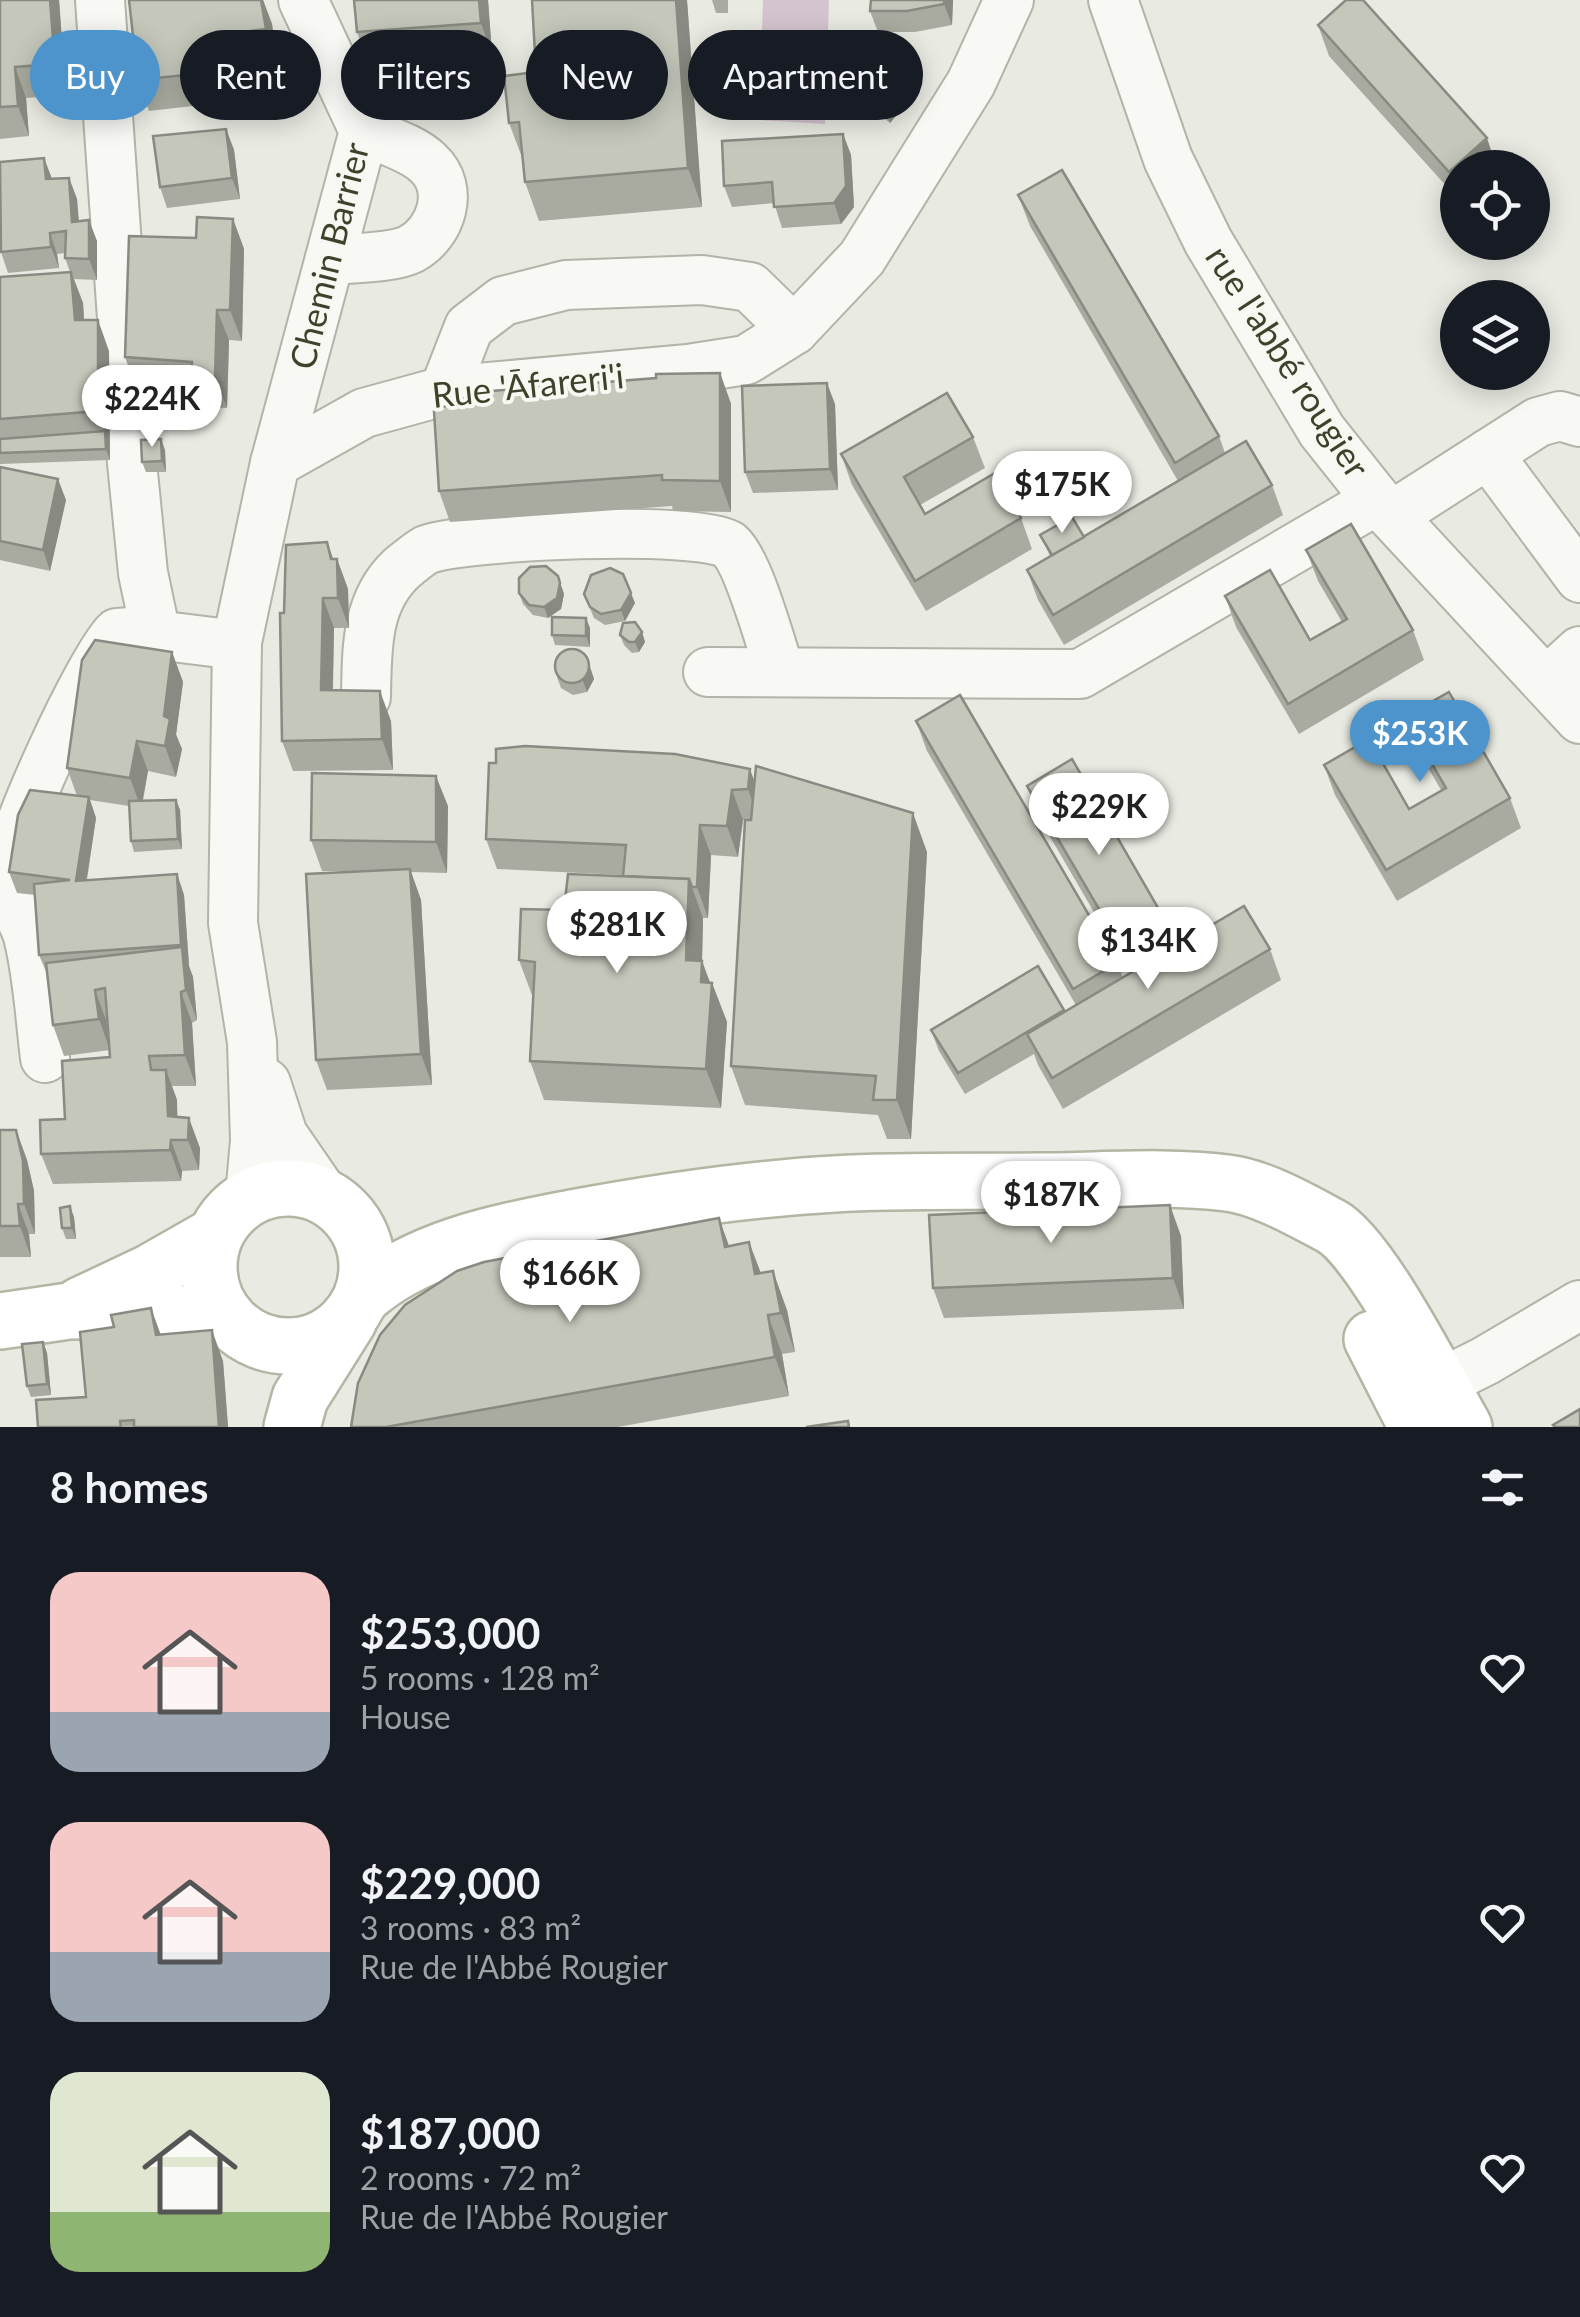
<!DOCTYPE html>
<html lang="en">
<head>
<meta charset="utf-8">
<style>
  :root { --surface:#171b24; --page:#242831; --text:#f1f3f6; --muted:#9ea1a6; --accent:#4c94cb }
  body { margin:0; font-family:Lato,sans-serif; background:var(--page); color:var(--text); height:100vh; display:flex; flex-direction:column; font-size:38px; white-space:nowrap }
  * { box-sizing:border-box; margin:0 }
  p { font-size:32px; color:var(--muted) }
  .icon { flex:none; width:55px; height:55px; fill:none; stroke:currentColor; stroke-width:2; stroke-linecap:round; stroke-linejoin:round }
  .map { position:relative; height:1427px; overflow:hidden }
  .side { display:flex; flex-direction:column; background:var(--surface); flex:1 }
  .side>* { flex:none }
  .banner { position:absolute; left:30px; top:30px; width:1000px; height:90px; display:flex; gap:20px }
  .controls { position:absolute; left:1440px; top:150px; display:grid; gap:20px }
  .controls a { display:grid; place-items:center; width:110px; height:110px; border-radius:50%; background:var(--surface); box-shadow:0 5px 25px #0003; font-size:50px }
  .price { position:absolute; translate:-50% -85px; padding:0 22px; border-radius:35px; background:#fff; color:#222; font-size:32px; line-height:65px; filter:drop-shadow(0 2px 5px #0008) }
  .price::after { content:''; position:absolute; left:50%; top:60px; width:30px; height:22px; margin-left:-15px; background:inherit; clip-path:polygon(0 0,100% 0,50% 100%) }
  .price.selected { background:var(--accent); color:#fff }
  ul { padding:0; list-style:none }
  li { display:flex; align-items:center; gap:30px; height:250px; padding:0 50px }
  li span { display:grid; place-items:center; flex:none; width:280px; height:200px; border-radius:30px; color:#555 }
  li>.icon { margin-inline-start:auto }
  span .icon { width:120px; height:120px; fill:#fffc; stroke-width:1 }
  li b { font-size:42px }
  h2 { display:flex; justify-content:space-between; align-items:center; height:120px; padding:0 50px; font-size:42px }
  .pill { padding:0 35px; border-radius:45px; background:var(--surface); box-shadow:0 5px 25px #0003; font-size:35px; line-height:90px }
  .pill.selected { background:var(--accent); color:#fff }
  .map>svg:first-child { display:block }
  .pitch { fill:#d4c4cf }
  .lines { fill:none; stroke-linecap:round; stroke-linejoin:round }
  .minor-casing { stroke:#b2b4a7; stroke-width:52 }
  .major-casing { stroke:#b2b6a2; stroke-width:60 }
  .minor { stroke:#f8f9f5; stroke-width:48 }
  .major { stroke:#fff; stroke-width:55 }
  .wall { fill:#a9aba0 }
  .shaded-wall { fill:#898b82 }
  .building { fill:#c4c7ba; stroke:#898b82; stroke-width:2.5 }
  .labels { text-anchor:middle; stroke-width:8; stroke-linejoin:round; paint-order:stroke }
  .street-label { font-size:35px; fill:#3d422b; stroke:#f7f8f2 }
</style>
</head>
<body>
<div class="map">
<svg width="1580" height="1427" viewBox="0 0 1580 1427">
  <rect width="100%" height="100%" fill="#e9eae2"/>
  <!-- pitch -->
  <polygon class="pitch" points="763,0 829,0 825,124 759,120"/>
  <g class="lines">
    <!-- minor casing -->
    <g class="minor-casing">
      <g id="minor">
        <polyline points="100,0 132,463 143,573 156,635"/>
        <polyline points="1113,0 1168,159 1208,241 1322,431 1377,500 1580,719"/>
        <path d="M332,260C352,258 394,258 411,249C441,233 456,189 428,163C413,148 384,140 364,131"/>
        <polyline points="444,391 469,327 503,301 566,285 702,280 750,287 794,330"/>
        <polyline points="1488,454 1580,578"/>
        <polyline points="275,463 364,131 303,0"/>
        <polyline points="1393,515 1538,422 1560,416 1580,422"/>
        <polyline points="708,672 1080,674 1377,500"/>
        <polyline points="1547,681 1580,651"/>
        <path d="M366,697C367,651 365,602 402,568C408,563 419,554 426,550C460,535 702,525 729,545C748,560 771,645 780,672"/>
        <path d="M45,1058C40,1018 38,975 28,936C23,917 6,897 6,878C7,839 89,662 117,633L132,632L237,645"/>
        <polyline points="266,1083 283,1135 325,1196"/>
        <polyline points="250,1196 255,1141 252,1042 233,923 237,642 275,463 364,413 444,391 688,369 746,360 794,330 862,258 971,83 1009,0"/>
        <polyline points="1439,1384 1485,1361 1580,1305"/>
      </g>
    </g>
    <!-- major casing -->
    <g class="major-casing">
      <g id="major">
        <circle cx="288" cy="1267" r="79"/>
        <path d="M362,1297C417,1247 501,1232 572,1218C658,1202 746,1189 834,1184C902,1180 970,1182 1038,1181C1100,1181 1165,1175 1227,1183C1261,1187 1301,1210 1331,1226C1370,1247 1439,1384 1464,1427"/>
        <polyline points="81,1305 149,1273 214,1236"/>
        <polyline points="0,1321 69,1311 139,1310 226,1318"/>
        <polyline points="1372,1339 1417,1427"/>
        <polyline points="292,1427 300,1398 349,1320"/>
      </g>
    </g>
    <!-- minor -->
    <use href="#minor" class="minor"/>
    <!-- major -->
    <use href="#major" class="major"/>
  </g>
  <!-- wall -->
  <g class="wall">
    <polygon points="0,0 59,0 66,95 26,98 29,136 0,139"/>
    <polygon points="129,0 263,0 272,24 277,59 261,61 263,98 149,111 138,80"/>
    <polygon points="354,0 488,0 492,54 368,63 357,32"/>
    <polygon points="532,0 687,0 702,207 539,221 525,182 523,160 509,123 536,72"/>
    <polygon points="712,0 728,0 728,13 716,13"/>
    <polygon points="871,0 953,0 952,25 915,32 878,32 870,11"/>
    <polygon points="1318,25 1458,168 1458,199 1329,56"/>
    <polygon points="904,90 908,101 890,123 877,112 873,101"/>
    <polygon points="226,129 234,150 240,199 167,208 160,187"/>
    <polygon points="843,134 851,155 854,207 841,224 782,228 774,203 732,207 724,186"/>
    <polygon points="44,158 52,179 69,178 77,199 79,221 97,241 97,280 74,279 83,303 84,320 109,351 110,460 0,464 0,277 70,272 65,258 65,253 57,254 59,268 8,273 1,252"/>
    <polygon points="1018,195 1219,436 1225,453 1272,485 1283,515 1064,645 1038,600 1027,570 1050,556 1040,535 1084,537 1178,481 1030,226"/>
    <polygon points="233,219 244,249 242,341 229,340 227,408 202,407 196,392 136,388 125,357 196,238"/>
    <polygon points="720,373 731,404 731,512 673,511 672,506 450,522 439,491"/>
    <polygon points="835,404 838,490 753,493 745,472"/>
    <polygon points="973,437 985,468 920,505 925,514 1021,518 1032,549 926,611 852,485 841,454"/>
    <polygon points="165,450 166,472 146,472 142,462"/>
    <polygon points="0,467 66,500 50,571 0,560"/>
    <polygon points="1306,550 1413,630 1424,660 1299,734 1236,627 1225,596 1310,640 1342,622 1318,581"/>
    <polygon points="333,559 337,559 348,589 349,628 334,628 333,690 391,721 393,770 293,771 282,741 284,613"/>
    <polygon points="558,576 564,594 561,609 548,618 533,615 523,604 519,593"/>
    <polygon points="584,594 635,603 625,621 605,625 594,618"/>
    <polygon points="590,628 590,647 555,645 552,635"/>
    <polygon points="642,632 645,642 639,652 632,653 624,645 620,635"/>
    <polygon points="172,652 183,682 176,734 182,749 176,777 148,771 143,801 176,800 180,810 182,849 134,852 131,841 129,806 90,800 96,818 87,880 177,874 184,895 189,966 193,977 197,1020 192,1023 196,1086 172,1086 177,1100 177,1117 200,1148 199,1170 182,1171 181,1181 53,1184 41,1154 65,1119 110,1057 110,1050 64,1056 53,1025 48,976 39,955 35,895 17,893 9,872 77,796 67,768"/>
    <polygon points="586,655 594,679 587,692 573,695 561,688 557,677"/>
    <polygon points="1405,717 1510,798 1521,828 1397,901 1335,795 1324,765 1409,809 1441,790 1416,747"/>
    <polygon points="916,721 1117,963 1123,978 1130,974 1038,816 1027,786 1172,932 1177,946 1270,949 1281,980 1063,1109 1038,1065 1034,1054 965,1094 939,1051 931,1030 1038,966 1065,1012 1076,1005 927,751"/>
    <polygon points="754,782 927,852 911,1139 887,1139 878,1115 745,1105 731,1066 751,820 743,820 738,857 711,855 708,918 703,918 702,961 710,982 712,983 727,1022 721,1108 544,1100 530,1061 533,998 519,960 564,910 623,875 497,869 486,839"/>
    <polygon points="448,806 447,873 411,872 421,900 432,1085 327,1090 316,1060 361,871 322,871 311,840"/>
    <polygon points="0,1130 16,1130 27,1160 34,1191 35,1234 29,1234 31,1257 0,1257"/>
    <polygon points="74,1217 76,1239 66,1239 62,1228"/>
    <polygon points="1181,1236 1184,1309 944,1318 933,1288"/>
    <polygon points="730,1246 761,1273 787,1310 795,1352 782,1354 789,1396 618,1427 351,1427"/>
    <polygon points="161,1334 223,1361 228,1427 38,1427 86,1397"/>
    <polygon points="43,1342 47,1353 51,1395 31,1397 27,1386"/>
  </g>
  <!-- shaded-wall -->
  <g class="shaded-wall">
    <polygon points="50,0 59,0 66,95 55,64"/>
    <polygon points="261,0 263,0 272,24 277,59 266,29"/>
    <polygon points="479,0 488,0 492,54 481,23"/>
    <polygon points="676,0 687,0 702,207 688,168"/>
    <polygon points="944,0 953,0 952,25 944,4"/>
    <polygon points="250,31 261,61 263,98 252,68"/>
    <polygon points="15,67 26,98 29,136 18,106"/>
    <polygon points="904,90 908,101 890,123 887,112"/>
    <polygon points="226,129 234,150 240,199 232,178"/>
    <polygon points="843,134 851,155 854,207 841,224 834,203"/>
    <polygon points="1487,138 1497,168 1458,168 1458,195 1449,172"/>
    <polygon points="44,158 52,179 46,179"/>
    <polygon points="69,178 77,199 80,243 72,222"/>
    <polygon points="233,219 244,249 242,341 230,310"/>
    <polygon points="89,220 97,241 97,280 89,259"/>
    <polygon points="50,233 57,254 59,268 51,247"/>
    <polygon points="71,272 83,303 86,351 75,320"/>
    <polygon points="217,310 229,340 227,408 215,377"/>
    <polygon points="98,320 109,351 110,460 106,449 105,431 98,411"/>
    <polygon points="720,373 731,404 731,512 720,481"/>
    <polygon points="827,383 835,404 838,490 830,469"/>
    <polygon points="161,439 165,450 166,472 162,461"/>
    <polygon points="58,479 66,500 50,571 43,550"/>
    <polygon points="327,542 337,569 337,559 348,589 349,628 338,598"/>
    <polygon points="560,583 564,594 561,609 548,618 544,607"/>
    <polygon points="631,593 635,603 625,621 621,610"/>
    <polygon points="323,598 334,628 332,721 321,690"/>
    <polygon points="586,618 590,628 590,647 586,636"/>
    <polygon points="642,632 645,642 639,652 635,642"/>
    <polygon points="172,652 183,682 176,735 182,749 176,777 165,746 164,716"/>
    <polygon points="586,655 594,679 587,692 583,681"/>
    <polygon points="380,691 391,721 393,770 382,739"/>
    <polygon points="137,741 148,771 141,808 130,778"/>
    <polygon points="750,769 761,800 759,820 748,789"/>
    <polygon points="436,776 448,806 447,873 436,842"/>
    <polygon points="732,790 743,820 738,857 727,826"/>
    <polygon points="89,797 96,818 83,902 76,881"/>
    <polygon points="176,800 180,810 182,849 178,839"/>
    <polygon points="913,813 927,852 911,1139 897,1100"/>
    <polygon points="700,825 711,855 708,918 697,887"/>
    <polygon points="410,869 421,900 432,1085 421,1054"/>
    <polygon points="177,874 184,895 189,966 181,945"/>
    <polygon points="689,879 703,918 702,961 712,989 712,983 727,1022 721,1108 706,1069 686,960"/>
    <polygon points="182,947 193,977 197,1020 186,990"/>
    <polygon points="95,990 106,1020 110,1050 99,1019"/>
    <polygon points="181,992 192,1023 196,1086 185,1055"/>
    <polygon points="166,1070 177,1100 178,1140 168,1116"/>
    <polygon points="189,1118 200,1148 199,1170 188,1140"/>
    <polygon points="16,1130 27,1160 34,1191 35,1234 24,1204"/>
    <polygon points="171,1140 182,1171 181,1181 170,1150"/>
    <polygon points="18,1204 29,1234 31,1257 20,1226"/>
    <polygon points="1170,1205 1181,1236 1184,1309 1173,1278"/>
    <polygon points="70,1206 74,1217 76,1239 72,1228"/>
    <polygon points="719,1218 733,1257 725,1247"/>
    <polygon points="749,1242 764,1281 755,1274"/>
    <polygon points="773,1271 787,1310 795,1352 781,1313"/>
    <polygon points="151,1308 162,1338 156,1335"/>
    <polygon points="768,1315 782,1354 789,1396 775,1357"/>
    <polygon points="212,1330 223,1361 228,1427 219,1427"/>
    <polygon points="43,1342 47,1353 51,1395 47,1384"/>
  </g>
  <!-- building -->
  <g class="building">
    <polygon points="0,0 50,0 55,64 15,67 18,106 0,107"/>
    <polygon points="129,0 261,0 266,29 250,31 252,68 138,80"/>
    <polygon points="354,0 479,0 481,23 357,32"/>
    <polygon points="532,0 676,0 688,168 525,182 519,122 509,123 504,76 536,72"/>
    <polygon points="871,0 944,0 944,4 907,11 870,11"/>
    <polygon points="1346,0 1363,0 1487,138 1449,172 1318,25"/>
    <polygon points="891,78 904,90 887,112 873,101"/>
    <polygon points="226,129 232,178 160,187 153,136"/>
    <polygon points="843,134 846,186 834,203 774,207 772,182 724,186 722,141"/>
    <polygon points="44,158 46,179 69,178 72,222 89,220 89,259 65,258 66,231 50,233 51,247 1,252 0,162"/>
    <polygon points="1062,170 1219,436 1175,463 1018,195"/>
    <polygon points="197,217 233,219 230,310 217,310 215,377 191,377 192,362 125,357 129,236 196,238"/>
    <polygon points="71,272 75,320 98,320 98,411 0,419 0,277"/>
    <polygon points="720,373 720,481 662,480 662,475 439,491 434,411 478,392 656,378 656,374"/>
    <polygon points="827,383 830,469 745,472 742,386"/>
    <polygon points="947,393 973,437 904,477 925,514 995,473 1021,518 915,581 841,454"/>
    <polygon points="105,431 106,449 0,453 0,439"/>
    <polygon points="161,439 162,461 142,462 141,440"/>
    <polygon points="1246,441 1272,485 1053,615 1027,570"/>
    <polygon points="0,467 58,479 43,550 0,541"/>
    <polygon points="1072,517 1084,537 1052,555 1040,535"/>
    <polygon points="1351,524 1413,630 1288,704 1225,596 1270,570 1310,640 1347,619 1306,550"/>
    <polygon points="327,542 331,559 337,559 338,598 323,598 321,690 380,691 382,739 282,741 280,613 284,613 286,545"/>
    <polygon points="546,566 558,576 560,583 557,598 544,607 529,605 519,593 519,578 530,567"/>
    <polygon points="610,568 623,574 631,593 621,610 601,614 590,607 584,594 591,575"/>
    <polygon points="552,617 586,618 586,636 552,635"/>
    <polygon points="635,622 642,632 635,642 629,642 620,635 623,623"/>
    <polygon points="95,640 172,652 164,716 170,719 165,746 137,741 130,778 67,768 82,660"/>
    <circle cx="572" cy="666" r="17"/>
    <polygon points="1449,692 1510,798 1386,870 1324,765 1369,739 1409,809 1446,788 1405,717"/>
    <polygon points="960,695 1117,963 1073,989 916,721"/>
    <polygon points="525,746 675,754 750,769 748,789 732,790 727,826 700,825 697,887 692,887 689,879 623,876 626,845 486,839 489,763 496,763 496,749"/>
    <polygon points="1072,759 1172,932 1127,957 1027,786"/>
    <polygon points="756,766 913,813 897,1100 873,1100 876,1076 731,1066 745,820 751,820"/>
    <polygon points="312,773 436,776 436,842 311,840"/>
    <polygon points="30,790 89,797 76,881 177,874 181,945 39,955 34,884 70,880 9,872 18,815"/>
    <polygon points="176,800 178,839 131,841 129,801"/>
    <polygon points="410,869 421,1054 316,1060 306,874"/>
    <polygon points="568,874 689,879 686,960 702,961 701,982 712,983 706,1069 530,1061 535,962 519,960 521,909 564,910"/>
    <polygon points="1244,906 1270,949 1052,1078 1027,1034"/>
    <polygon points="182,947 186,990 181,992 185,1055 149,1056 151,1070 166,1070 168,1116 189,1118 188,1140 171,1140 170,1150 41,1154 40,1120 65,1119 62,1061 110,1057 105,988 95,990 99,1019 53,1025 46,963"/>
    <polygon points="1038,966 1064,1010 958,1073 931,1030"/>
    <polygon points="0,1130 16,1130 23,1161 24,1204 18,1204 20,1226 0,1226"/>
    <polygon points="1170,1205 1173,1278 933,1288 929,1215"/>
    <polygon points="70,1206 72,1228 62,1228 60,1208"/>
    <polygon points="719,1218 725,1247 749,1242 755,1274 773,1271 781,1313 768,1315 775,1357 386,1427 351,1427 358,1383 380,1335 405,1305 457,1271 484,1262"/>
    <polygon points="151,1308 156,1335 212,1330 219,1427 134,1427 134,1420 120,1421 121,1427 38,1427 36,1400 86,1397 80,1332 114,1327 111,1315"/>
    <polygon points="43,1342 47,1384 27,1386 22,1344"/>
    <polygon points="1580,1409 1580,1427 1555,1427 1553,1425"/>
    <polygon points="848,1421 849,1427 806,1427"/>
  </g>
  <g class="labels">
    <!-- street labels -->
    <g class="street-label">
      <text transform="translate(330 256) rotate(-76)" y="12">Chemin Barrier</text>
      <text transform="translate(1287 362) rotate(57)" y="12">rue l'abbé rougier</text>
      <text transform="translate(528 386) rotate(-6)" y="12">Rue 'Āfareri'i</text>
    </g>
  </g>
</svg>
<div class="controls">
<a><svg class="icon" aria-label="locate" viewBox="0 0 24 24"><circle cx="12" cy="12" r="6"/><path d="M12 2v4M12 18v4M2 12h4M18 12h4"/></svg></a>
<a><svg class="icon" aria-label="layers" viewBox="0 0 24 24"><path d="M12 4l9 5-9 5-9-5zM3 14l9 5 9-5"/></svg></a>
</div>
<b class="price" style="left:152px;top:450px">$224K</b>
<b class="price" style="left:1062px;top:536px">$175K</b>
<b class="price selected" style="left:1420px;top:785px">$253K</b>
<b class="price" style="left:1099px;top:858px">$229K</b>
<b class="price" style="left:617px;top:976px">$281K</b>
<b class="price" style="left:1148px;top:992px">$134K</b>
<b class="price" style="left:1051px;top:1246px">$187K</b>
<b class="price" style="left:570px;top:1325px">$166K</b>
<div class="banner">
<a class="pill selected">Buy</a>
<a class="pill">Rent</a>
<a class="pill">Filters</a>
<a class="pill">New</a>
<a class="pill">Apartment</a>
</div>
</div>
<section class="side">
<h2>8 homes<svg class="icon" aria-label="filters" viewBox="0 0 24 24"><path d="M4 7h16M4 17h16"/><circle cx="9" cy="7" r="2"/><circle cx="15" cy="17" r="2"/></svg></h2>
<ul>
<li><span style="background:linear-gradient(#f6c9c9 70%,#9aa5b1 0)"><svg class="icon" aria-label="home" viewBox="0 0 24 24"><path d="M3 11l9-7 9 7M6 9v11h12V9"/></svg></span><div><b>$253,000</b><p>5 rooms · 128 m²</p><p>House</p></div><svg class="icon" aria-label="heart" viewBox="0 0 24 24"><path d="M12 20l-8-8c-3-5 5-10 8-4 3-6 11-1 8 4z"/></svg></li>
<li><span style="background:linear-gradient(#f6c9c9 65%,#9aa5b1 0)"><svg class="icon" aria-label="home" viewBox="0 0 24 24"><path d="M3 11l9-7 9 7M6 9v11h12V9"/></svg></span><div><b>$229,000</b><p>3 rooms · 83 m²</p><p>Rue de l'Abbé Rougier</p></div><svg class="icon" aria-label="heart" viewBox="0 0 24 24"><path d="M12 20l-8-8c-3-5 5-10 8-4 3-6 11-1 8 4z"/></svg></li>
<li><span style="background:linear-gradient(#dfe7d0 70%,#8fb573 0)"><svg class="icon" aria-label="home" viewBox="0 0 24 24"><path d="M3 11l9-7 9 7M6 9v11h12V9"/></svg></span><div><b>$187,000</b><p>2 rooms · 72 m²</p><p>Rue de l'Abbé Rougier</p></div><svg class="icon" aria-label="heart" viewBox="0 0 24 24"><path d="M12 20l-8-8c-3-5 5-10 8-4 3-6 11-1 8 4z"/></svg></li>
</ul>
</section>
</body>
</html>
